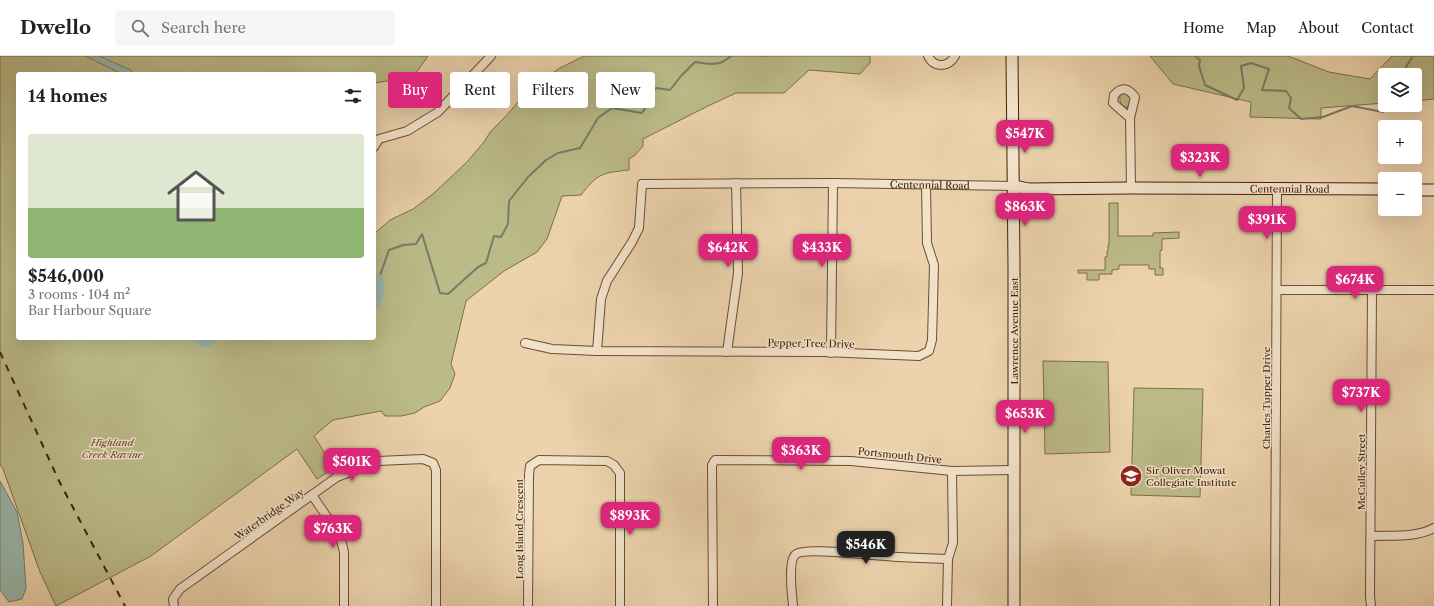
<!DOCTYPE html>
<html lang="en">
<head>
<meta charset="utf-8">
<style>
  :root { --surface:#fff; --page:#f6f6f6; --text:#222; --muted:#767676; --line:#e0e0e0; --accent:#db2777 }
  body { margin:0; font-family:"Libre Caslon Text",serif; background:var(--page); color:var(--text); height:100vh; display:flex; flex-direction:column; font-size:15px; white-space:nowrap }
  * { box-sizing:border-box; margin:0 }
  p { font-size:13px; color:var(--muted) }
  .icon { flex:none; width:22px; height:22px; fill:none; stroke:currentColor; stroke-width:2; stroke-linecap:round; stroke-linejoin:round }
  .map { position:relative; flex:1; overflow:hidden }
  .details { position:absolute; left:16px; top:16px; width:360px; height:268px; display:flex; flex-direction:column; background:var(--surface); border-radius:4px; box-shadow:0 4px 16px #0002 }
  .details>* { flex:none }
  .hud { position:absolute; left:388px; top:16px; width:380px; height:36px; display:flex; gap:8px }
  .tools { position:absolute; left:1378px; top:12px; display:grid; gap:8px }
  .tools a { display:grid; place-items:center; width:44px; height:44px; border-radius:4px; background:var(--surface); box-shadow:0 4px 16px #0002; font-size:20px }
  .price { position:absolute; translate:-50% -34px; padding:0 9px; border-radius:8px; background:var(--accent); color:#fff; font-size:13px; line-height:26px; filter:drop-shadow(0 1px 2px #0008) }
  .price::after { content:''; position:absolute; left:50%; top:24px; width:12px; height:9px; margin-left:-6px; background:inherit; clip-path:polygon(0 0,100% 0,50% 100%) }
  .price.on { background:#222; color:#fff }
  ul { padding:0; list-style:none }
  li { display:grid; align-content:center; gap:8px; height:212px; padding:0 12px }
  li+li { border-top:1px solid var(--line) }
  li span { display:grid; place-items:center; height:124px; border-radius:4px; color:#555 }
  li>.icon { margin-inline-start:auto }
  span .icon { width:72px; height:72px; fill:#fffc; stroke-width:1 }
  li b { font-size:17px }
  h2 { display:flex; justify-content:space-between; align-items:center; height:48px; padding:0 12px; font-size:17px }
  .chip { padding:0 14px; border-radius:4px; background:var(--surface); box-shadow:0 4px 16px #0002; font-size:14px; line-height:36px }
  .chip.on { background:var(--accent); color:#fff }
  header { display:flex; align-items:center; gap:24px; box-sizing:border-box; height:56px; padding:0 20px; background:var(--surface); border-bottom:1px solid var(--line) }
  header strong { font-size:19px }
  nav { display:flex; gap:22px; margin-inline-start:auto; font-size:14px }
  .search { width:280px; height:36px; background:var(--page); display:flex; align-items:center; gap:10px; box-sizing:border-box; padding:0 14px; border-radius:4px; color:var(--muted); font-size:15px }
  .map>svg:first-child { display:block }
  .green { fill:#bb8; stroke:#7d6e48 }
  .water { fill:#99b8ab; stroke:#757c6a }
  .lines { fill:none; stroke-linecap:round; stroke-linejoin:round }
  .stream { stroke:#757c6a; stroke-width:2 }
  .river { stroke:#99b8ab; stroke-width:13 }
  .street-casing { stroke:#6a4e32; stroke-width:10 }
  .secondary-casing { stroke:#3f2109; stroke-width:13 }
  .street { stroke:#f3e2ca; stroke-width:8 }
  .secondary { stroke:#f3e2ca; stroke-width:11 }
  .rail { stroke:#3f2109; stroke-width:2; stroke-dasharray:7 7; stroke-linecap:butt }
  .labels { text-anchor:middle; stroke-width:3; stroke-linejoin:round; paint-order:stroke }
  .street-label { font-size:10px; fill:#3f2109; stroke:#f3e2ca }
  .park-label { font-size:10px; font-style:italic; fill:#5e4829; stroke:#f3e2ca }
  .poi-label { font-size:10px; fill:#3f2109; stroke:#f3e2ca; text-anchor:start }
</style>
</head>
<body>
<header>
<strong>Dwello</strong>
<div class="search"><svg class="icon" aria-label="search" viewBox="0 0 24 24"><circle cx="10" cy="10" r="6"/><path d="M15 15l6 6"/></svg>Search here</div>
<nav><a>Home</a><a>Map</a><a>About</a><a>Contact</a></nav>
</header>
<div class="map">
<svg width="1434" height="550" viewBox="0 0 1434 550">
  <rect width="100%" height="100%" fill="#ecd3ad"/>
  <filter id="stains"><feTurbulence type="fractalNoise" baseFrequency=".005" numOctaves="4"/><feColorMatrix values="0 0 0 0 .2 0 0 0 0 .09 0 0 0 0 .02 0 0 0 .5 -.17"/></filter>
  <radialGradient id="worn" r=".72"><stop offset=".6" stop-color="#630" stop-opacity="0"/><stop offset="1" stop-color="#630" stop-opacity=".3"/></radialGradient>
  <!-- green -->
  <g class="green">
    <path d="M0,0H428L416,17L401,23L374,27V18H18V282H374V178L390,164L413,153L434,137L467,106L484,86L491,75L506,60L531,31L560,12L584,0H870V7L860,18L809,14L784,37H736L708,50L643,83V90L635,99L629,103V114C602,117 598,117 581,139L562,140L547,183L537,196L504,215L466,245L451,308L455,318L450,332L440,345L424,351L415,357L401,360H385L381,355L333,364L314,380L334,412L317,423L297,393L151,500L56,550L40,516L3,413L0,409Z"/>
    <polygon points="1150,0 1288,0 1329,16 1370,23 1392,0 1434,0 1434,43 1415,45 1415,19 1385,19 1385,47 1321,52 1321,63 1250,61 1251,46 1173,28"/>
    <path d="M1123,37H1127L1130,40L1131,43L1127,52C1122,49 1119,47 1120,40Z"/>
    <polygon points="1109,147 1118,147 1118,180 1153,180 1153,177 1179,176 1179,182 1162,183 1162,194 1160,195 1160,212 1163,212 1163,219 1155,219 1155,213 1149,213 1149,209 1119,209 1119,213 1112,214 1112,218 1099,218 1099,224 1087,224 1087,217 1078,217 1078,214 1105,214 1105,201 1107,201 1107,195 1108,195 1108,189 1109,189"/>
    <polygon points="1043,305 1108,306 1110,396 1045,398"/>
    <polygon points="1134,332 1203,333 1200,441 1131,439"/>
  </g>
  <!-- water -->
  <g class="water">
    <polygon points="85,0 99,0 131,14 133,18 122,18"/>
    <polygon points="0,425 17,456 23,487 26,532 22,543 9,546 0,534"/>
  </g>
  <g class="lines">
    <!-- stream -->
    <g class="stream">
      <polyline points="762,0 764,0"/>
      <polyline points="1195,0 1200,4 1199,10 1205,29 1237,44 1244,32 1241,10 1251,7 1269,13 1262,34 1286,35 1291,42 1289,52 1301,63 1323,61 1352,50 1383,56 1391,49"/>
      <polyline points="1407,19 1406,11 1413,0"/>
      <path d="M378,225L389,194L403,189L416,188L422,178L440,237L448,238L478,211L486,207L494,180L501,181L508,168L509,145L528,121L546,104L558,97L580,92L598,62L612,52L642,57C650,47 647,41 656,32L670,34L681,20L695,6C712,8 718,11 731,0"/>
    </g>
    <!-- river -->
    <g class="river">
      <polyline points="374,247 378,237 378,225"/>
      <polyline points="198,282 206,285 209,282"/>
    </g>
    <!-- street casing -->
    <g class="street-casing">
      <g id="street">
        <path d="M928,0C934,12 948,12 955,0"/>
        <path d="M1130,62L1113,47L1114,39C1122,30 1128,32 1135,41L1130,62L1131,132"/>
        <polyline points="374,91 379,83 407,75 438,56 491,0"/>
        <polyline points="1277,234 1434,234"/>
        <polyline points="525,287 552,293 597,295 824,296 919,300 929,295 932,284 934,209 927,187 926,129"/>
        <path id="s1" d="M597,295L601,243L607,225L632,186L639,172L642,128L833,127L1014,130"/>
        <polyline points="727,296 738,217 736,127"/>
        <polyline points="831,297 833,127"/>
        <polyline points="312,439 340,480 344,496 344,550"/>
        <path d="M1371,480C1392,479 1415,482 1434,472"/>
        <polyline points="948,503 953,487 952,415"/>
        <polyline points="174,550 173,543 180,533 337,421 378,405 423,403 433,407 436,414 436,550"/>
        <polyline points="528,550 529,419 530,410 539,404 607,405 614,409 620,417 620,550"/>
        <polyline points="713,550 712,409 715,404 851,405 952,415 1014,414"/>
        <path d="M793,550C792,539 788,506 795,499C803,490 871,500 886,500C906,502 927,502 948,503L947,550"/>
        <polyline points="1275,550 1277,133"/>
        <polyline points="1371,550 1370,540 1372,235"/>
      </g>
    </g>
    <!-- secondary casing -->
    <g class="secondary-casing">
      <g id="secondary">
        <polyline points="1012,0 1014,211 1014,550"/>
        <path id="s2" d="M1014,130L1029,133L1131,132L1385,133"/>
        <polyline points="1415,134 1434,134"/>
      </g>
    </g>
    <!-- street -->
    <use href="#street" class="street"/>
    <!-- secondary -->
    <use href="#secondary" class="secondary"/>
    <!-- rail -->
    <polyline class="rail" points="0,296 59,425 125,550"/>
  </g>
  <!-- icons -->
  <defs>
    <g id="school-disc" transform="scale(1.15)"><circle r="9.5" fill="#8f2418" stroke="#f3e2ca"/><path d="M0-5L7-2L0 1L-7-2ZM-4 1L0 2.5L4 1V4Q0 6-4 4Z" fill="#fff"/></g>
  </defs>
  <g fill-rule="evenodd">
    <use href="#school-disc" x="1131" y="420"/>
  </g>
  <g class="labels">
    <!-- street labels -->
    <g class="street-label">
      <text dy="4" stroke="none"><textPath href="#s1" startOffset="465">Centennial Road</textPath></text>
      <text dy="4" stroke="none"><textPath href="#s2" startOffset="276">Centennial Road</textPath></text>
      <text transform="translate(1014 275) rotate(-90)" y="4">Lawrence Avenue East</text>
      <text transform="translate(811 287) rotate(1)" y="4">Pepper Tree Drive</text>
      <text transform="translate(1266 342) rotate(-90)" y="4">Charles Tupper Drive</text>
      <text transform="translate(900 399) rotate(6)" y="4">Portsmouth Drive</text>
      <text transform="translate(1361 416) rotate(-90)" y="4">McCulley Street</text>
      <text transform="translate(269 458) rotate(-35)" y="4">Waterbridge Way</text>
      <text transform="translate(519 473) rotate(-90)" y="4">Long Island Crescent</text>
    </g>
    <!-- park labels -->
    <g class="park-label">
      <text x="112" y="390">Highland<tspan x="112" dy="12">Creek Ravine</tspan></text>
    </g>
    <!-- poi labels -->
    <g class="poi-label">
      <text x="1146" y="418">Sir Oliver Mowat<tspan x="1146" dy="12">Collegiate Institute</tspan></text>
    </g>
  </g>
  <rect width="100%" height="100%" filter="url(#stains)"/>
  <rect width="100%" height="100%" fill="url(#worn)"/>
</svg>
<div class="tools">
<a><svg class="icon" aria-label="layers" viewBox="0 0 24 24"><path d="M12 4l9 5-9 5-9-5zM3 14l9 5 9-5"/></svg></a>
<a>+</a>
<a>−</a>
</div>
<b class="price" style="left:1025px;top:98px">$547K</b>
<b class="price" style="left:1200px;top:122px">$323K</b>
<b class="price" style="left:1025px;top:171px">$863K</b>
<b class="price" style="left:1267px;top:184px">$391K</b>
<b class="price" style="left:728px;top:212px">$642K</b>
<b class="price" style="left:822px;top:212px">$433K</b>
<b class="price" style="left:1355px;top:244px">$674K</b>
<b class="price" style="left:1361px;top:357px">$737K</b>
<b class="price" style="left:1025px;top:378px">$653K</b>
<b class="price" style="left:801px;top:415px">$363K</b>
<b class="price" style="left:352px;top:426px">$501K</b>
<b class="price" style="left:630px;top:480px">$893K</b>
<b class="price" style="left:333px;top:493px">$763K</b>
<b class="price on" style="left:866px;top:509px">$546K</b>
<div class="hud">
<a class="chip on">Buy</a>
<a class="chip">Rent</a>
<a class="chip">Filters</a>
<a class="chip">New</a>
</div>
<section class="details">
<h2>14 homes<svg class="icon" aria-label="filters" viewBox="0 0 24 24"><path d="M4 7h16M4 17h16"/><circle cx="9" cy="7" r="2"/><circle cx="15" cy="17" r="2"/></svg></h2>
<ul>
<li><span style="background:linear-gradient(#dfe7d0 60%,#8fb573 0)"><svg class="icon" aria-label="home" viewBox="0 0 24 24"><path d="M3 11l9-7 9 7M6 9v11h12V9"/></svg></span><div><b>$546,000</b><p>3 rooms · 104 m²</p><p>Bar Harbour Square</p></div></li>
</ul>
</section>
</div>
</body>
</html>
